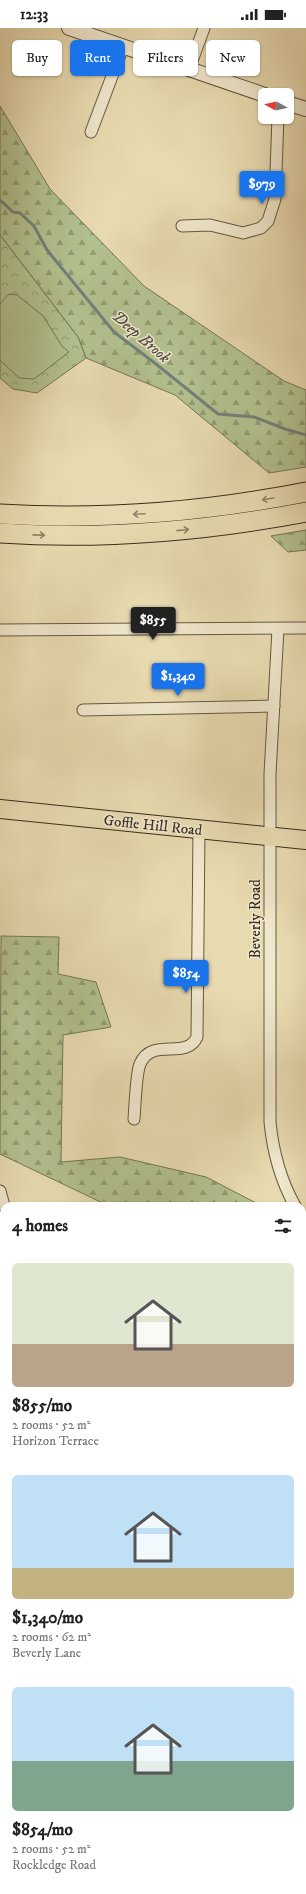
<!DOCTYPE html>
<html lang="en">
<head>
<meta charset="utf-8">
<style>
  :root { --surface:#fff; --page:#f6f6f6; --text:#222; --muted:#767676; --accent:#1a73e8 }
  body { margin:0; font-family:"IM FELL DW Pica",serif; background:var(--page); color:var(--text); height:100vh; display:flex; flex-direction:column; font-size:15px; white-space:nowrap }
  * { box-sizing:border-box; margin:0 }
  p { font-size:13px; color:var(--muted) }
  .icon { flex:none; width:22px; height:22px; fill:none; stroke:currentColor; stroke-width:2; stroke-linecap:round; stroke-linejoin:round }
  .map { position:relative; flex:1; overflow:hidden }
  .panel { position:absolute; left:0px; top:1174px; width:306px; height:692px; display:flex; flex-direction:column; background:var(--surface); border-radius:12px 12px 0 0; box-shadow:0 1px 3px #0004 }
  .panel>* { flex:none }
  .hud { position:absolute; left:12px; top:12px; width:282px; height:36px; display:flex; gap:8px }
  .needle { width:26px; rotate:278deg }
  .controls { position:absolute; left:258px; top:60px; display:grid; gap:8px }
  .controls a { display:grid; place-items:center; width:36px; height:36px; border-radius:6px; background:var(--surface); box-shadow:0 1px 3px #0004; font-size:20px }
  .price { position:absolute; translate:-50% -34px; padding:0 9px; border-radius:4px; background:var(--accent); color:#fff; font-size:13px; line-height:26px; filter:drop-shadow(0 1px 2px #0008) }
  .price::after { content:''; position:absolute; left:50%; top:24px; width:12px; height:9px; margin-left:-6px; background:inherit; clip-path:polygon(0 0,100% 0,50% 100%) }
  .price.selected { background:#222; color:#fff }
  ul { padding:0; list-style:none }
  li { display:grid; align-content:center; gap:8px; height:212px; padding:0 12px }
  li span { display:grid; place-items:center; height:124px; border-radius:6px; color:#555 }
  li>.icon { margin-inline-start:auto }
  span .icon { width:72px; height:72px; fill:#fffc; stroke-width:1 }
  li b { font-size:17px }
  h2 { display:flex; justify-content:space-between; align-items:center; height:48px; padding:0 12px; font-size:17px }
  .tag { padding:0 14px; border-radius:6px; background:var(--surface); box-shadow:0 1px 3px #0004; font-size:14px; line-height:36px }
  .tag.selected { background:var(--accent); color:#fff }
  .status { display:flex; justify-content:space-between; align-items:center; height:28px; padding:0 20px; background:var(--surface); direction:ltr }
  .status svg { height:11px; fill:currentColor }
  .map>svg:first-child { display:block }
  .forest { fill:url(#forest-firs); stroke:#757656 }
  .park { fill:url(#park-crowns); stroke:#757656 }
  .garden { fill:#b2c08e; stroke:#757656 }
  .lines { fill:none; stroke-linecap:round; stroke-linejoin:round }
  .stream { stroke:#74807a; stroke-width:3 }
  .minor-casing { stroke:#645843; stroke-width:13 }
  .tertiary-casing { stroke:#645843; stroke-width:16 }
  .primary-casing { stroke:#382c1f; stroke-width:20 }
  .trunk-casing { stroke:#382c1f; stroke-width:21 }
  .minor { stroke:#f0e7cc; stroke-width:11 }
  .tertiary { stroke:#f0e7cc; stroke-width:14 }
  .primary { stroke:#e8dab0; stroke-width:18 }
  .trunk { stroke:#e8dab0; stroke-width:19 }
  .oneway { stroke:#908368 }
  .labels { text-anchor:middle; stroke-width:3; stroke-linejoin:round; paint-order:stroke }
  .street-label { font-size:15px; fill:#382c1f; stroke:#f0e7cc }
  .water-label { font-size:16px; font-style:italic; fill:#514f45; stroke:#f0e7cc }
</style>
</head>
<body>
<div class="status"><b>12:33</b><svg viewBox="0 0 49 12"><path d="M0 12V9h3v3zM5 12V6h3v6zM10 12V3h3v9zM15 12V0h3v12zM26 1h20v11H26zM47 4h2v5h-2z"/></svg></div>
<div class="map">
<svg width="306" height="1866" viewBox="0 0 306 1866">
  <defs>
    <pattern id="forest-firs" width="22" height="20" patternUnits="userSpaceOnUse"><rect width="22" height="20" fill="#b2c08e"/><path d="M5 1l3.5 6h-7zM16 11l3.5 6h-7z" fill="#929c73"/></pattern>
    <pattern id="park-crowns" width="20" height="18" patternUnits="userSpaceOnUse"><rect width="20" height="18" fill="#b2c08e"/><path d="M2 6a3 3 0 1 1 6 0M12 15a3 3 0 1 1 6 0" fill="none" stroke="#929c73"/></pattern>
  </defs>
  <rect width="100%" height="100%" fill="#e8dab0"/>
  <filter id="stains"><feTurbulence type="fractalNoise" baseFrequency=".005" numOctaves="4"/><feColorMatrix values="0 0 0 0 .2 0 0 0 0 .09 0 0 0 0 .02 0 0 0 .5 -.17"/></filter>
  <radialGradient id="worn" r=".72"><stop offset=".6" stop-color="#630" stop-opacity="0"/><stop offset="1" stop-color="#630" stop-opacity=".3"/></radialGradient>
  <!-- forest -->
  <g class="forest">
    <polygon points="0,78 50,161 144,258 284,353 306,362 306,439 269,445 175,367 86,330 78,309 0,207"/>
    <polygon points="306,502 306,522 288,524 271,508"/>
    <polygon points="1,908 59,909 58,946 96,954 111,999 63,1007 61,1134 120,1129 206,1149 262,1178 109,1178 0,1126"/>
    <polygon points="302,1198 306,1200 306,1343 302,1341"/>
  </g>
  <!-- park -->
  <polygon class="park" points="0,207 78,309 86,330 37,365 13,361 0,350"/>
  <!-- garden -->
  <polygon class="garden" points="9,266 17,267 43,288 62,318 69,324 34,351 19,350 0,332 0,276"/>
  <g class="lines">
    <!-- stream -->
    <polyline class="stream" points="0,172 13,184 20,185 34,198 47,222 114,304 156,336 218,386 254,389 285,401 306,407"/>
    <!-- minor casing -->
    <g class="minor-casing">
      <g id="minor">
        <polyline points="189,41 204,0"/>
        <polyline points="91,104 123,19"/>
        <polyline points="182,198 210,197 243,205 261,200 268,193 275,171 278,89"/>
        <path d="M278,601L270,746V1094C273,1125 280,1151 295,1178"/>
        <polyline points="0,602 306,600"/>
        <polyline points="83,682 274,678"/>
        <path d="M134,1091C135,1078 136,1046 140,1036C152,1008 186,1033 197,1009L199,802"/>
        <polyline points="0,1163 4,1178"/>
        <polyline points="302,1191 306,1197"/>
        <polyline points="0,1415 1,1372"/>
        <polyline points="302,1429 306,1435"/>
        <polyline points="302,1518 306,1518"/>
        <polyline points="0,1685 4,1688"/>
        <polyline points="0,1840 4,1840"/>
        <polyline points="188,1862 213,1866"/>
      </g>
    </g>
    <!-- tertiary casing -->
    <g class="tertiary-casing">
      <g id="tertiary">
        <polyline points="69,0 265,67"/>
        <polyline points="287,75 306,81"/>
      </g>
    </g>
    <!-- primary casing -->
    <g class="primary-casing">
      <polyline id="primary" points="0,781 306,812"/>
    </g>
    <!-- trunk casing -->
    <g class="trunk-casing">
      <g id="trunk">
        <path d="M0,486C103,492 205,484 306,464"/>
        <path d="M0,505C103,512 205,503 306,484"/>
      </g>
    </g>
    <!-- minor -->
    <use href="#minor" class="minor"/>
    <!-- tertiary -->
    <use href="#tertiary" class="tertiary"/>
    <!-- primary -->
    <use href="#primary" class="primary"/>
    <!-- trunk -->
    <use href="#trunk" class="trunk"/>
  </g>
  <!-- one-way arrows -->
  <defs><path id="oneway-shaft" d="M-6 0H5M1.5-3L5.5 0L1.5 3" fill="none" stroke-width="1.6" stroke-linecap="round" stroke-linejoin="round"/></defs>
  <g class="oneway">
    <use href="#oneway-shaft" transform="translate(268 471) rotate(171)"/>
    <use href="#oneway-shaft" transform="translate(139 486) rotate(177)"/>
    <use href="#oneway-shaft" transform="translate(183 502) rotate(-6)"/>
    <use href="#oneway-shaft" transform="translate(39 507) rotate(1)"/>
  </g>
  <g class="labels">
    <!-- street labels -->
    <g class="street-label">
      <text transform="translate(153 797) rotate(6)" y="5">Goffle Hill Road</text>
      <text transform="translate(255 891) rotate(-90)" y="5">Beverly Road</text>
    </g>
    <!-- water labels -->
    <g class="water-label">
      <text transform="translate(142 308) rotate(41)" y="6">Deep Brook</text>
    </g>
  </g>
  <rect width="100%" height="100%" filter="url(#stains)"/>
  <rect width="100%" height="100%" fill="url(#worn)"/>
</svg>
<div class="controls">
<a><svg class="needle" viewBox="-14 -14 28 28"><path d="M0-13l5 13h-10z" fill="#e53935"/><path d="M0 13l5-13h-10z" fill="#767676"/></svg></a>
</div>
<b class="price" style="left:262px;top:177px">$979</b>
<b class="price selected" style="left:153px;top:613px">$855</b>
<b class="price" style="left:178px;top:669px">$1,340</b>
<b class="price" style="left:186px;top:966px">$854</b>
<div class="hud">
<a class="tag">Buy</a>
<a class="tag selected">Rent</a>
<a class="tag">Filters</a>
<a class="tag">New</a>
</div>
<section class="panel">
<h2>4 homes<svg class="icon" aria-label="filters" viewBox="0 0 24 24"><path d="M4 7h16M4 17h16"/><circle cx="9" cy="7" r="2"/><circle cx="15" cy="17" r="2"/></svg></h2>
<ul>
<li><span style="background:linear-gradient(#dfe7d0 65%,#b9a48a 0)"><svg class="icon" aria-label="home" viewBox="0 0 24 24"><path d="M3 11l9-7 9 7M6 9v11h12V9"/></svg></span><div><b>$855/mo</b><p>2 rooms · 52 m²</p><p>Horizon Terrace</p></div></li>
<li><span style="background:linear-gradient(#bfe0f5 75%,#c2b280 0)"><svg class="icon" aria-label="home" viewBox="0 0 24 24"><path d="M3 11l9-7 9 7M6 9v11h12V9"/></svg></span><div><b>$1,340/mo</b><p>2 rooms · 62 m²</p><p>Beverly Lane</p></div></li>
<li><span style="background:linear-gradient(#bfe0f5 60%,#7fa58c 0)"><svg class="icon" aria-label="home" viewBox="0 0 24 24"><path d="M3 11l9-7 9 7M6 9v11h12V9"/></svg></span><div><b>$854/mo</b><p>2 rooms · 52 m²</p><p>Rockledge Road</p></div></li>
</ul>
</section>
</div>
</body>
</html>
